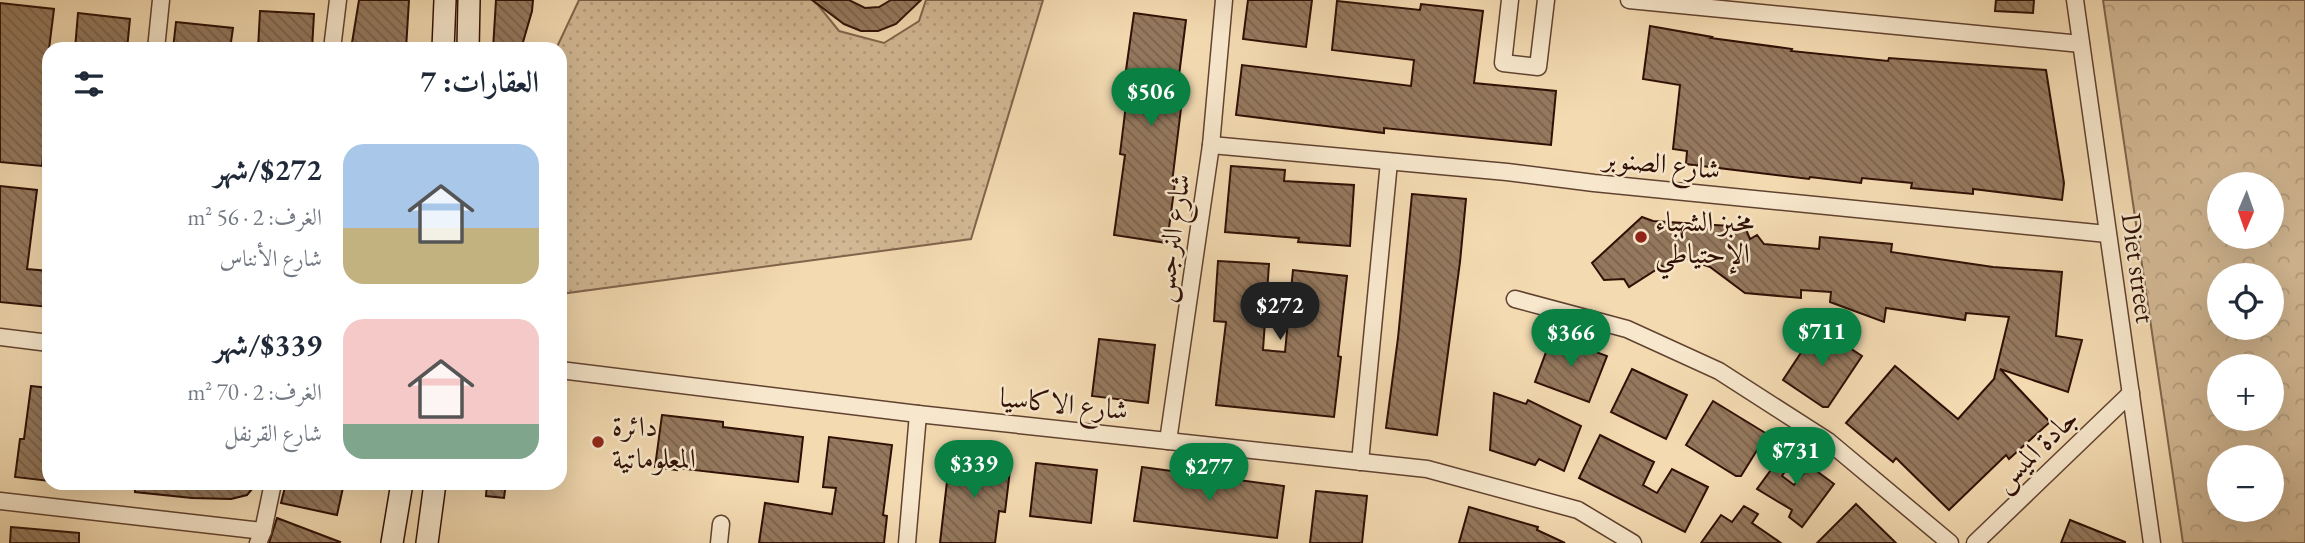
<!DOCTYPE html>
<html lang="ar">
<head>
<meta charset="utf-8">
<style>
  :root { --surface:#fff; --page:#f6f6f7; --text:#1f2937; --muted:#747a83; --accent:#0b8043 }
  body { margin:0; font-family:"EB Garamond",Amiri,serif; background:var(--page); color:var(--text); direction:rtl; height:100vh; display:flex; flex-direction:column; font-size:26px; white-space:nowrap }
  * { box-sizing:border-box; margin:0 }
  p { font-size:23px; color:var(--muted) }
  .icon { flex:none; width:38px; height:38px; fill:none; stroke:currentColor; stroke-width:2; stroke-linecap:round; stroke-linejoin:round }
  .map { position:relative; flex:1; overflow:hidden; direction:ltr }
  .drawer { position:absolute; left:42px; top:42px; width:525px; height:448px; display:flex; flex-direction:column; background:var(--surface); border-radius:21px; box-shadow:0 7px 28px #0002; direction:rtl }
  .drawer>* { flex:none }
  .needle { width:46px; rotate:182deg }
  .buttons { position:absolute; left:2207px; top:172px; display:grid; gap:14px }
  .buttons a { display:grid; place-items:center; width:77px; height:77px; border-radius:50%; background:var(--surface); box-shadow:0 7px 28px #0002; font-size:35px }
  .price { position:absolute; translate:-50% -60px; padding:0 16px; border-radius:24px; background:var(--accent); color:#fff; font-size:23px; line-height:46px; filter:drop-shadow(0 2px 4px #0008) }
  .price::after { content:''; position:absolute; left:50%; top:42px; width:21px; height:16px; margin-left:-10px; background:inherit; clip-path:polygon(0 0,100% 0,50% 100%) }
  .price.current { background:#222; color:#fff }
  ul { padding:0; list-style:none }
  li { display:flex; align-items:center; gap:21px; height:175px; padding:0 28px }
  li span { display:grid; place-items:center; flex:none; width:196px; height:140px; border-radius:21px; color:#555 }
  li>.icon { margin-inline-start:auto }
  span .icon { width:84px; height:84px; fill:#fffc; stroke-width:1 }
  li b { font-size:30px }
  h2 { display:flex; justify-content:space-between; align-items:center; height:84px; padding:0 28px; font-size:30px }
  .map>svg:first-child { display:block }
  .green { fill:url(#green-dots); stroke:#81644c; stroke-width:2 }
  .forest { fill:url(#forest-crowns); stroke:#81644c; stroke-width:2; fill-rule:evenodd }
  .building { fill:url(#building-back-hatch); stroke:#301005; stroke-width:2 }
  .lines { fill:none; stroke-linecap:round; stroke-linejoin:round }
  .minor-casing { stroke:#614230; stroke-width:19 }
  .secondary-casing { stroke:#301005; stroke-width:24 }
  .minor { stroke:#f7e7cc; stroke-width:16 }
  .secondary { stroke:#f7e7cc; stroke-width:21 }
  .poi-dot { fill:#8f2418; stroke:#f7e7cc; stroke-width:2.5 }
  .labels { text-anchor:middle; stroke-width:5; stroke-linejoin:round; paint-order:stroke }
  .street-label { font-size:28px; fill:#301005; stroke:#f7e7cc }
  .poi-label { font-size:28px; fill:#301005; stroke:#f7e7cc; text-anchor:start }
</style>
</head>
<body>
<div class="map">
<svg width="2305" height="543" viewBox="0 0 2305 543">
  <defs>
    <pattern id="green-dots" width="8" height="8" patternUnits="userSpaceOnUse" patternTransform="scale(1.75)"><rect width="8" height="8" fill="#d2b894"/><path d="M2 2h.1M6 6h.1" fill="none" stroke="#b59d7e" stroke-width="1.8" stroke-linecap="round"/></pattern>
    <pattern id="forest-crowns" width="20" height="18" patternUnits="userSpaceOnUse" patternTransform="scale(1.75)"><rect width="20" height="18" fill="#d2b894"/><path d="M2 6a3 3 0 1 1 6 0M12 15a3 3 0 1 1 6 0" fill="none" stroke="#b59d7e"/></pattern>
    <pattern id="building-back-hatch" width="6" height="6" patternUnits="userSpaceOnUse" patternTransform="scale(1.75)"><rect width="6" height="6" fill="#95795e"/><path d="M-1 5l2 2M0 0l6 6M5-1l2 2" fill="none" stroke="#7a624c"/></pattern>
  </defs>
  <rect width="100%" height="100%" fill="#f3dab1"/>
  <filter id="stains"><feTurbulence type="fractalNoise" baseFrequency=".00286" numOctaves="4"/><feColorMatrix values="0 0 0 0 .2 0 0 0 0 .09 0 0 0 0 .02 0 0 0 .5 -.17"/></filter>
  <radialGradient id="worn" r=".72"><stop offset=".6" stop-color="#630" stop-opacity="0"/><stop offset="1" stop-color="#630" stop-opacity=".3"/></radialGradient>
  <!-- green -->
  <polygon class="green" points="579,0 814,0 839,31 884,43 919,21 926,0 1043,0 971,239 560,294 560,49 556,49"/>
  <!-- forest -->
  <path class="forest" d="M2103,0H2305V543H2183ZM2219,184H2272V236H2219ZM2219,275H2272V327H2219ZM2219,366H2272V418H2219ZM2219,457H2272V509H2219Z"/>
  <!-- building -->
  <g class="building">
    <polygon points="359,0 409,0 406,49 351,49"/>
    <polygon points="496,0 533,0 532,11 521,49 493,49"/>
    <polygon points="812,0 849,0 865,8 879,7 891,0 921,0 896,24 878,31 861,31 844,24"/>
    <polygon points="1248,0 1312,0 1306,47 1243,39"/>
    <polygon points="1996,0 2034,0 2033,13 1995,11"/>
    <polygon points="1337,1 1420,10 1421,4 1483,11 1474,83 1556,91 1551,145 1384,128 1384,133 1236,115 1242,65 1411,86 1414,60 1332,50"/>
    <polygon points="0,3 54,9 49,49 49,101 42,166 0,162"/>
    <polygon points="260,11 314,14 312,49 258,49"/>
    <polygon points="78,13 130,19 127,49 75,49"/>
    <polygon points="1134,13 1186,20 1176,99 1182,100 1172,183 1175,183 1167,243 1114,235 1125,155 1120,154 1130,71 1126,70"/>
    <polygon points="176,22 233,28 230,49 173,49"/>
    <polygon points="1650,26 1712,37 1711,38 1792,49 1791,51 1888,61 1889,58 2046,70 2064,183 2062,200 1973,189 1973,194 1911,188 1912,183 1862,178 1861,183 1810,177 1809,179 1686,164 1687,151 1673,149 1680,85 1643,79"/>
    <polygon points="1231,166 1285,170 1284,181 1354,185 1350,246 1298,242 1299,238 1225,232"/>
    <polygon points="0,186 37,190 27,269 49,271 49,307 0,302"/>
    <polygon points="1412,194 1466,199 1460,262 1437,435 1386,428 1398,338"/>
    <polygon points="1642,217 1653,221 1745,227 1750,239 1757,235 1764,244 1819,249 1820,237 1892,244 1891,252 1993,267 2062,272 2056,336 2082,340 2068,392 2000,369 2050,422 2009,459 2006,455 1949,510 1896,458 1893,462 1846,423 1895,366 1958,419 1994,379 2009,317 1966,313 1965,320 1886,308 1884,322 1830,302 1831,292 1801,290 1801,298 1745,293 1710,267 1681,257 1665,269 1662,266 1629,287 1624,279 1604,280 1592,263"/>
    <polygon points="1218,261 1269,264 1263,350 1285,352 1293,270 1347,276 1338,356 1341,357 1334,417 1216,405 1226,322 1214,321"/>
    <polygon points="1818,327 1862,356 1828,407 1823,407 1783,380"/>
    <polygon points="1552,336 1607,356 1589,402 1535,382"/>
    <polygon points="1099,339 1155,345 1148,403 1092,396"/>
    <polygon points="1632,369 1687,395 1666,439 1611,412"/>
    <polygon points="31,386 49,388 49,481 15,477 20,439 24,439"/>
    <polygon points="1494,393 1526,404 1528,400 1581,426 1564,471 1539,459 1535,465 1490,450"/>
    <polygon points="1713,401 1767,434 1741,476 1736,476 1686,445"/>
    <polygon points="662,415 723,422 723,427 803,437 798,482 677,468 677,470 655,467"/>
    <polygon points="1600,435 1654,462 1643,485 1657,493 1672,469 1708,487 1685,532 1579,478"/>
    <polygon points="829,437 892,445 883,515 887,516 884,543 759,543 765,503 832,514 836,488 823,487"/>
    <polygon points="1792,441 1801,447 1782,476 1794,485 1810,466 1834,484 1802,527 1789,517 1792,510 1757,489"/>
    <polygon points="950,455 1011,462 1005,512 999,511 995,543 940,543"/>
    <polygon points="1036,463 1097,470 1091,523 1030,516"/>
    <polygon points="1142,467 1284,486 1277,538 1134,521"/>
    <polygon points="135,483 257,483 247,495 231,499 192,498 135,492"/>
    <polygon points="286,483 344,483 337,515 281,503"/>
    <polygon points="487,483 506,483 504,498 486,496"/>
    <polygon points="1316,491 1367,496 1362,543 1310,543"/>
    <polygon points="1856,504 1896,543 1817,543"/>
    <polygon points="1744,506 1758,514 1752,523 1781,543 1701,543 1721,515 1732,522"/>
    <polygon points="1469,507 1538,527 1537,530 1565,543 1459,543"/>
    <polygon points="277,518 340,542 339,543 269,543"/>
    <polygon points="2070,520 2125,542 2125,543 2061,543"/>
    <polygon points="11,527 79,533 79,543 10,543"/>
  </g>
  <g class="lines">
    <!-- minor casing -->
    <g class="minor-casing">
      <g id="minor">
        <polyline points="1510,0 1503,63 1538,67 1546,0"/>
        <polyline points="1629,0 2081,44"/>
        <polyline points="2075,0 2152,543"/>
        <polyline points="156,49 161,0"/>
        <polyline points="332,49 338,0"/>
        <polyline points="1211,145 1507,172 1594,183 2107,234"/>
        <polyline points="1515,299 1627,329 1719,371 1828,441 1950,543"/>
        <polyline points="0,337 49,343"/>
        <polyline points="560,370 918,414 1427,469 1578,510 1633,543"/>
        <polyline points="1168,441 1211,145 1224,0"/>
        <polyline points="1360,462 1389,162"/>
        <polyline points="0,501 263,531"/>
        <polyline points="258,543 263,531 273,483"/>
        <polyline points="719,543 721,524"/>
        <polyline points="907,543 918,414"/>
        <polyline points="1975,543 2131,393"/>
      </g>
    </g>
    <!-- secondary casing -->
    <g class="secondary-casing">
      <g id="secondary">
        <polyline points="443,49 445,0"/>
        <polyline points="468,49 469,0"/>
        <polyline points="392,543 402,483"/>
        <polyline points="427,543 435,483"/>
      </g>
    </g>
    <!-- minor -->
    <use href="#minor" class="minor"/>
    <!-- secondary -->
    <use href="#secondary" class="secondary"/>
  </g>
  <!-- markers -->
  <g class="poi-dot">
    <circle cx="1641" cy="237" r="7"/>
    <circle cx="598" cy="442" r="7"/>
  </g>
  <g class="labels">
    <!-- street labels -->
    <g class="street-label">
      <text transform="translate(1662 163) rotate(6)" y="10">شارع الصنوبر</text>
      <text transform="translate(1171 238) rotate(-82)" y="10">شارع النرجس</text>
      <text transform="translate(2139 268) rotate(82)" y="10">Diet street</text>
      <text transform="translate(1064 403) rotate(6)" y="10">شارع الاكاسيا</text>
      <text transform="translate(2035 449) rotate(-44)" y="10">جادة الميس</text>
    </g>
    <!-- poi labels -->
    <g class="poi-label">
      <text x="1655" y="231">مخبز الشهباء<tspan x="1655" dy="32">الإحتياطي</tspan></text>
      <text x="612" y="436">دائرة<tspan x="612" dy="32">المعلوماتية</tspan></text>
    </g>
  </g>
  <rect width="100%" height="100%" filter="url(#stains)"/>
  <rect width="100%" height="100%" fill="url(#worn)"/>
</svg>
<div class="buttons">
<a><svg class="needle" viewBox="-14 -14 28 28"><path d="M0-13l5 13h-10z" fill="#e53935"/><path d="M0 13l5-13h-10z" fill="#747a83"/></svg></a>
<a><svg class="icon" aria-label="locate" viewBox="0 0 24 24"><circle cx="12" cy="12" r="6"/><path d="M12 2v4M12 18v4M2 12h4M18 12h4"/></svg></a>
<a>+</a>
<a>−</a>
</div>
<b class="price" style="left:1151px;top:128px">$506</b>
<b class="price current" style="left:1280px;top:342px">$272</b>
<b class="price" style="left:1822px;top:368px">$711</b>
<b class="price" style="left:1571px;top:369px">$366</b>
<b class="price" style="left:1796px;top:487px">$731</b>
<b class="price" style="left:974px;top:500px">$339</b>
<b class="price" style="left:1209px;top:503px">$277</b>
<section class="drawer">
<h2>العقارات: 7<svg class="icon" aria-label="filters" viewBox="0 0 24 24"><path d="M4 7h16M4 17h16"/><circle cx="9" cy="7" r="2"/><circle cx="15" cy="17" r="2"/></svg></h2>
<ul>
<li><span style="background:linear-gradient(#a9c7e8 60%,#c2b280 0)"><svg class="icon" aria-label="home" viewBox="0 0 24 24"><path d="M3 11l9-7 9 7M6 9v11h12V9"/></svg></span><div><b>$272/شهر</b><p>الغرف: 2 · 56 m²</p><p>شارع الأنناس</p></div></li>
<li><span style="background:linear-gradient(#f6c9c9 75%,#7fa58c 0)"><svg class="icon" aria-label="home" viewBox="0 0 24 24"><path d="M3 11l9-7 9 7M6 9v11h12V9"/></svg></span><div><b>$339/شهر</b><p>الغرف: 2 · 70 m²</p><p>شارع القرنفل</p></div></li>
</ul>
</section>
</div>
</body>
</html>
